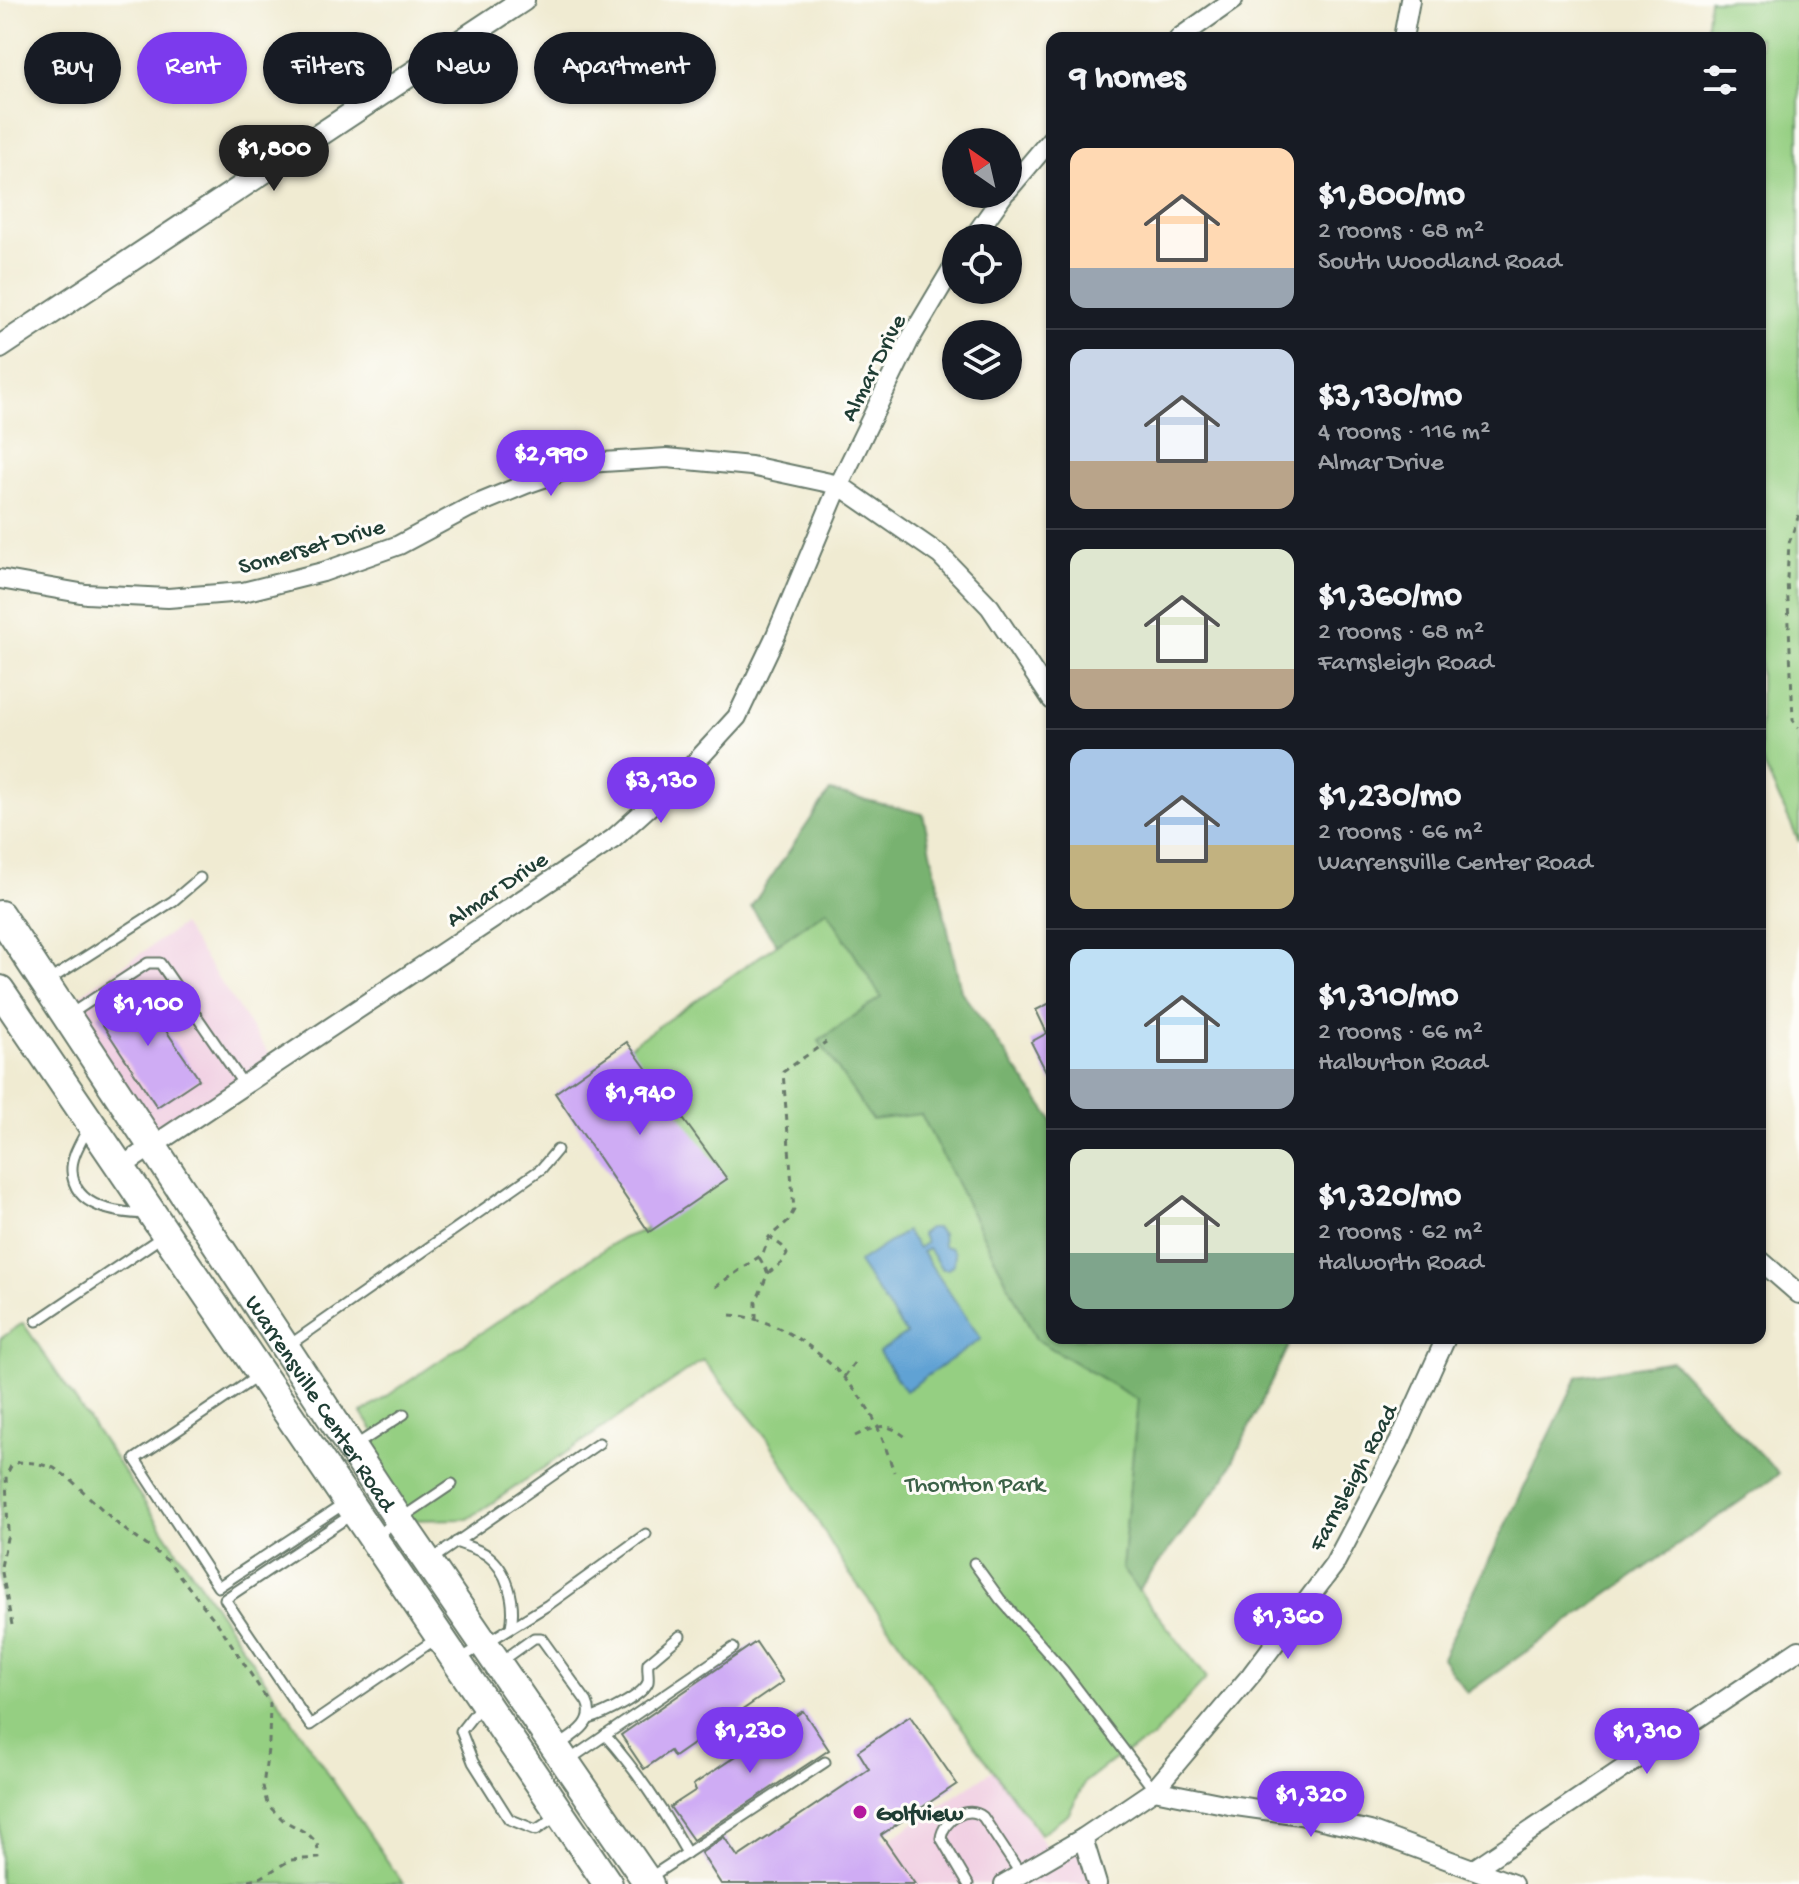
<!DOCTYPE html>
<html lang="en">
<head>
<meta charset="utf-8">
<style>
  :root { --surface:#171b24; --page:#242831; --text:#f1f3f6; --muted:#9ea1a6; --line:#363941; --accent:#7c3aed }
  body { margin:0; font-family:"Gochi Hand",sans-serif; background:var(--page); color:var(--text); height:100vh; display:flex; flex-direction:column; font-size:30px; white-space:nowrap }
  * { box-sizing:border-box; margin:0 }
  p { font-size:26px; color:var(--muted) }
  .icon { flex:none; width:44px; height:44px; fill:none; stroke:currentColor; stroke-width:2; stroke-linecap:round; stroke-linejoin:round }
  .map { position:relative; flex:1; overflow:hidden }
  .sheet { position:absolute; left:1046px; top:32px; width:720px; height:1312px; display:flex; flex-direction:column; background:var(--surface); border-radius:16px; box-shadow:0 2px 6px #0004 }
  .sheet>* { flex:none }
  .guide { position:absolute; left:24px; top:32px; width:760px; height:72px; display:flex; gap:16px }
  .needle { width:52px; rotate:326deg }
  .controls { position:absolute; left:942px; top:128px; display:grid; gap:16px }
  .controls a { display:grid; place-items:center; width:80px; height:80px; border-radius:50%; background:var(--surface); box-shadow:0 2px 6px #0004; font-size:40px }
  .price { position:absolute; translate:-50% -68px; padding:0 18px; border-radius:28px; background:var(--accent); color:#fff; font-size:26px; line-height:52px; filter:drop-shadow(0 2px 4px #0008) }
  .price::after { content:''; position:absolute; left:50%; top:48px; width:24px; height:18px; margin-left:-12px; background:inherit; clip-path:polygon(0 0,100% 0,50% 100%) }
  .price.on { background:#222; color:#fff }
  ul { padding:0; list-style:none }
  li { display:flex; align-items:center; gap:24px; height:200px; padding:0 24px }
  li+li { border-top:2px solid var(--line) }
  li span { display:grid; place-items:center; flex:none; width:224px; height:160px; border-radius:16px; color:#555 }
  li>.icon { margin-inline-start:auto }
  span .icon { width:96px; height:96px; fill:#fffc; stroke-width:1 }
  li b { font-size:34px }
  h2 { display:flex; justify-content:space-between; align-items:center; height:96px; padding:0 24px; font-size:34px }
  .chip { padding:0 28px; border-radius:36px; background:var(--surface); box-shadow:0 2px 6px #0004; font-size:28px; line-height:72px }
  .chip.on { background:var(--accent); color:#fff }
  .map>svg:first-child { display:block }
  .built { fill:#f1d0e3 }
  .green { fill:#95cf82; stroke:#5a865b; stroke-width:2 }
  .forest { fill:#78b270; stroke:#4c7852; stroke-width:2 }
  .water { fill:#60a2d4; stroke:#407084; stroke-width:2 }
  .building { fill:#cfacf4 }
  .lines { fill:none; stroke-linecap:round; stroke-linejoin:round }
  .service-casing { stroke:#687a6b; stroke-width:13 }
  .minor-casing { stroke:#687a6b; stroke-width:22 }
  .tertiary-casing { stroke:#687a6b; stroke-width:26 }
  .primary-casing { stroke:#687a6b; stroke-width:32 }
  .path { stroke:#687a6b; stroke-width:3; stroke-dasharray:6 6; stroke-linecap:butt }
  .service { stroke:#fff; stroke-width:9 }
  .minor { stroke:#fff; stroke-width:18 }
  .tertiary { stroke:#fff; stroke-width:22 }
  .primary { stroke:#fff; stroke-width:28 }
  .poi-dot { fill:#b5179e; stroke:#fdfcf7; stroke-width:3 }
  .labels { text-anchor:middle; stroke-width:6; stroke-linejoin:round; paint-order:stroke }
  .street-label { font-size:24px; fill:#1f3d34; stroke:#fdfcf7 }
  .park-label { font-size:24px; fill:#3c6248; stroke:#fdfcf7 }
  .poi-label { font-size:24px; font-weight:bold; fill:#1f3d34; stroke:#fdfcf7; text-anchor:start }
</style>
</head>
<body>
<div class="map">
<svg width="1799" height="1884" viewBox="0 0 1799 1884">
  <rect width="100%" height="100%" fill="#fdfcf7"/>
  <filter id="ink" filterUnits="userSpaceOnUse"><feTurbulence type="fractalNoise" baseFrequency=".0125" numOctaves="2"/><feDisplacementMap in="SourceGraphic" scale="16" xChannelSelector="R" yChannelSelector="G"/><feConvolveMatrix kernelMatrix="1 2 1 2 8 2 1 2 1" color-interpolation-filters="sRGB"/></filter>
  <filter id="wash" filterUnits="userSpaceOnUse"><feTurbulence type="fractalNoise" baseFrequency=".006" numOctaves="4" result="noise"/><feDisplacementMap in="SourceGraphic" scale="32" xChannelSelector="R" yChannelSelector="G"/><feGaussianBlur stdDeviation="1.8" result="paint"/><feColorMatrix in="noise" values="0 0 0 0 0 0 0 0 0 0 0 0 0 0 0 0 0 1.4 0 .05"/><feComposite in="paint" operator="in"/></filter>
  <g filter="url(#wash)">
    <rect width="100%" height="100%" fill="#f0ebd2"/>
    <!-- built -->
    <g class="built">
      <polygon points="182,925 276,1064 152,1146 61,1008"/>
      <polygon points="993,1770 1052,1855 1083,1838 1097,1884 823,1884"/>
    </g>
    <!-- green -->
    <g class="green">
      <polygon points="1709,0 1799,0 1799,842 1760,757 1760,38 1706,38"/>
      <polygon points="827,910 833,915 882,997 819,1041 921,1113 1036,1339 1138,1400 1122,1569 1207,1678 1152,1738 1112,1761 1085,1782 1068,1815 1040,1834 849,1573 768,1439 703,1360 468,1519 399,1520 351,1448 375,1433 362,1413 618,1240 647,1229 563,1092"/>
      <polygon points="23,1323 403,1884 0,1884 0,1339"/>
    </g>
    <!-- forest -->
    <g class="forest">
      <polygon points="830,791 923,814 961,991 1052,1119 1052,1338 1292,1338 1225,1478 1138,1590 1122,1569 1138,1400 1036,1339 921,1114 872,1120 819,1041 881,997 827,910 777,944 751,907"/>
      <polygon points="1672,1361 1779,1474 1467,1693 1442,1658 1578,1376"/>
    </g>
    <!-- water -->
    <polygon class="water" points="929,1228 936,1228 942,1234 943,1246 951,1248 955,1253 954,1264 948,1269 942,1269 928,1249 922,1252 981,1339 905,1391 879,1352 906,1334 858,1263 906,1231 918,1248 926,1242 921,1234"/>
    <g id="blocks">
      <!-- building -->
      <g class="building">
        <polygon points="137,988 199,1079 157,1107 97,1016"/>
        <polygon points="1052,1002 1052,1083 1031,1042 1047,1033 1036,1010"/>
        <polygon points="627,1042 727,1179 649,1232 555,1093"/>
        <polygon points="756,1642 783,1682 674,1757 670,1751 644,1769 621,1735"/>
        <polygon points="803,1711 829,1750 693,1840 670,1807 696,1790 693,1785"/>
        <polygon points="910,1716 957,1784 881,1835 915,1884 721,1884 701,1853 724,1837 738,1857 869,1769 858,1751"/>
      </g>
    </g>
  </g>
  <g filter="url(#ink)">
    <use href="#blocks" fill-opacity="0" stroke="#687a6b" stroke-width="2"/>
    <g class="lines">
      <!-- service casing -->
      <g class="service-casing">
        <g id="service">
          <polyline points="48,981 173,901 200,878"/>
          <polyline points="69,1015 148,963 160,963 244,1085"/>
          <path d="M87,1130C81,1142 71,1157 72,1171C74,1209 119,1213 147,1214"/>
          <polyline points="37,1321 163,1236"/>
          <polyline points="288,1346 541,1169 557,1150"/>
          <polyline points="258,1376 135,1459 218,1587 344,1504"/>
          <polyline points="353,1447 404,1414"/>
          <polyline points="351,1515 225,1599 310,1725 437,1638"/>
          <polyline points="375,1536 452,1484"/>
          <path d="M456,1542C466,1546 478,1549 487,1555C508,1570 516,1603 511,1627"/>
          <polyline points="431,1560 599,1443"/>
          <polyline points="974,1563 1000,1599 1063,1670 1154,1790"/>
          <polyline points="460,1659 548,1605 646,1534"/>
          <path d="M502,1661L534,1638H541L587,1702C597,1723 574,1735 558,1746"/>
          <polyline points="482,1704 461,1731 473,1762 509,1819 536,1830 557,1816"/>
          <path d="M589,1719C603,1715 643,1696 648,1682C649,1676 647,1669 648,1663L680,1636"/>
          <path d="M605,1735C638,1772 663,1810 687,1853"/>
          <polyline points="569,1760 733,1648"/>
          <polyline points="649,1878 825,1762"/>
          <path d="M968,1884L941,1838C943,1820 968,1804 983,1817L1020,1873"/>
        </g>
      </g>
      <!-- minor casing -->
      <g class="minor-casing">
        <g id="minor">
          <polyline points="1179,38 1233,0"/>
          <polyline points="1403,38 1410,0"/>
          <polyline points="1008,190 1052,138"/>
          <polyline points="973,238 1004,194"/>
          <polyline points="0,579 86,594 168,598 243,592 323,572 399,545 468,508 526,484 587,463 667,458 751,466 839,485 940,555 990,607 1052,700"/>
          <polyline points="121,1167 613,839 680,779 737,717 776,635 839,485 909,341 956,262"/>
          <polyline points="1760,1260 1799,1294"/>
          <polyline points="1154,1790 1229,1805 1300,1815 1370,1831 1513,1884"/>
          <polyline points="1083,1838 1097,1884"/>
          <polyline points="1474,1869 1799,1650"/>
          <polyline points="1004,1884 1083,1838 1154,1790 1251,1675 1334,1565 1399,1442 1446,1338"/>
        </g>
      </g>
      <!-- tertiary casing -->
      <g class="tertiary-casing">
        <polyline id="tertiary" points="0,347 523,0"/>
      </g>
      <!-- primary casing -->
      <g class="primary-casing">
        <g id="primary">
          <path id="s1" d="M0,915L399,1520L649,1884"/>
          <polyline points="0,990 608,1884"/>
        </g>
      </g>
      <!-- path -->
      <g class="path">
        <polyline points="1799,515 1789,543 1787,578 1793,720 1799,728"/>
        <polyline points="768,1273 783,1262 787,1254 782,1246 770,1237"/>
        <polyline points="715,1287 763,1254 769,1237 788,1221 794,1210 783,1072 826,1042"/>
        <path d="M730,1315C784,1318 835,1361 865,1404C879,1425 886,1449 894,1472"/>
        <polyline points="756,1319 756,1302 768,1273 759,1257"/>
        <polyline points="844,1377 854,1363"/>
        <path d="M855,1436C878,1425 887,1421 908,1439"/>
        <polyline points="12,1625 1,1567 8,1533 6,1476 11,1466 19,1462 36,1463 54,1468 70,1479 120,1526 168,1561 221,1628 270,1704 269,1742 263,1786 267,1804 283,1820 308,1834 317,1843 319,1858 290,1860 262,1877 248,1880 242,1884"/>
      </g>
      <!-- service -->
      <use href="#service" class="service"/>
      <!-- minor -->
      <use href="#minor" class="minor"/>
      <!-- tertiary -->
      <use href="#tertiary" class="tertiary"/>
      <!-- primary -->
      <use href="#primary" class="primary"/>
    </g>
  </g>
  <!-- markers -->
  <circle class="poi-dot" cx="860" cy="1812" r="8"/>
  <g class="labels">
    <!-- street labels -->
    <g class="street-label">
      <text transform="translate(872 367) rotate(-63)" y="8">Almar Drive</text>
      <text transform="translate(311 545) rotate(-16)" y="8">Somerset Drive</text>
      <text transform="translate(496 888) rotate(-34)" y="8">Almar Drive</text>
      <text dy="8" stroke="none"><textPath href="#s1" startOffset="584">Warrensville Center Road</textPath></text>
      <text transform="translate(1352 1477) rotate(-62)" y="8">Farnsleigh Road</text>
    </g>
    <!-- park labels -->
    <g class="park-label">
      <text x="975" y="1491">Thornton Park</text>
    </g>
    <!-- poi labels -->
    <g class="poi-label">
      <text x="876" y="1820">Golfview</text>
    </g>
  </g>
</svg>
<div class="controls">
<a><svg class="needle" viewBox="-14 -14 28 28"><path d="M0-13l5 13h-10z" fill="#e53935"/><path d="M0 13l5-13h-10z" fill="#9ea1a6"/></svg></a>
<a><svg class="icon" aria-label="locate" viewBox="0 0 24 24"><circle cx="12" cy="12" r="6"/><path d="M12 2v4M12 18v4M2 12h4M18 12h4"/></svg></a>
<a><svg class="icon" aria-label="layers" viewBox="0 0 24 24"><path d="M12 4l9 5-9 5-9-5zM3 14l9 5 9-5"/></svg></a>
</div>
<b class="price on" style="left:274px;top:193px">$1,800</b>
<b class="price" style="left:551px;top:498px">$2,990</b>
<b class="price" style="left:661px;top:825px">$3,130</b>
<b class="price" style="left:148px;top:1048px">$1,100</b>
<b class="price" style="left:640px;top:1137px">$1,940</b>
<b class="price" style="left:1288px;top:1661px">$1,360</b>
<b class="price" style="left:750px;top:1775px">$1,230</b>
<b class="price" style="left:1647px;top:1776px">$1,310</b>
<b class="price" style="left:1311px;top:1839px">$1,320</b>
<div class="guide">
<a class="chip">Buy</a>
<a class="chip on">Rent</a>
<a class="chip">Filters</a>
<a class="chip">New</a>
<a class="chip">Apartment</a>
</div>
<section class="sheet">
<h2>9 homes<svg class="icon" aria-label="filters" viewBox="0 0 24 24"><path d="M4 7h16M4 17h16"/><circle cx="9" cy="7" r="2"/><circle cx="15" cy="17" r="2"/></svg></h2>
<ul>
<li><span style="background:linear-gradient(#ffd9b3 75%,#9aa5b1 0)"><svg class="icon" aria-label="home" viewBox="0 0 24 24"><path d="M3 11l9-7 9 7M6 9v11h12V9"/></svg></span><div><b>$1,800/mo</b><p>2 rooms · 68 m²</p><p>South Woodland Road</p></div></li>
<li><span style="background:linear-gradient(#c9d6e8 70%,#b9a48a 0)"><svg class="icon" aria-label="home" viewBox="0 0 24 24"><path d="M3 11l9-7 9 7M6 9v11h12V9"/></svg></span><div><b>$3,130/mo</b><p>4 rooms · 116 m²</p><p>Almar Drive</p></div></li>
<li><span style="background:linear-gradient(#dfe7d0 75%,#b9a48a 0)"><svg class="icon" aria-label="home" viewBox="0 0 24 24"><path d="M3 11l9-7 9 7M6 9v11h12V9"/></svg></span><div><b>$1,360/mo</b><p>2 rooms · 68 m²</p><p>Farnsleigh Road</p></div></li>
<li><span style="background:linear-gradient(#a9c7e8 60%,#c2b280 0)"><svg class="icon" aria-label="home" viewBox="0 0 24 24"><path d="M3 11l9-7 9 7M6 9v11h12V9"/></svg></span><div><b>$1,230/mo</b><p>2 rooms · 66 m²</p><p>Warrensville Center Road</p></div></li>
<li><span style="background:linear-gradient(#bfe0f5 75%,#9aa5b1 0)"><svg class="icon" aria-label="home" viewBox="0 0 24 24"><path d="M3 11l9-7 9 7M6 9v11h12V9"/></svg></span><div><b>$1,310/mo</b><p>2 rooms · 66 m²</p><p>Halburton Road</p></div></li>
<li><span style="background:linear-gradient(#dfe7d0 65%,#7fa58c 0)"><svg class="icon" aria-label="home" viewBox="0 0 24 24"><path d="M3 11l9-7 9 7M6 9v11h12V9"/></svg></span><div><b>$1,320/mo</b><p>2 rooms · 62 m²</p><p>Halworth Road</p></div></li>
</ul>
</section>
</div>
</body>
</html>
